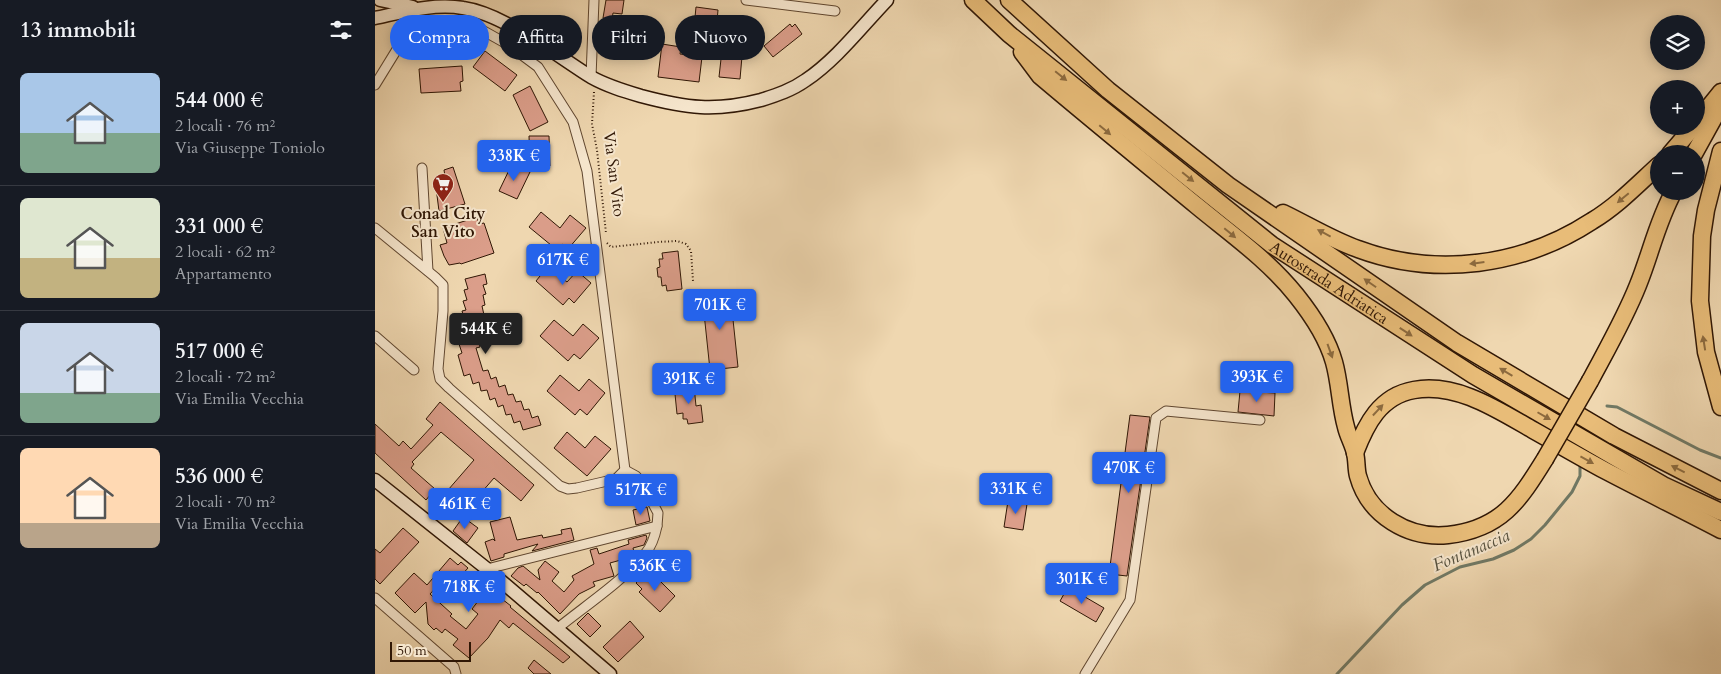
<!DOCTYPE html>
<html lang="it">
<head>
<meta charset="utf-8">
<style>
  :root { --surface:#171b24; --page:#20242c; --text:#f1f3f6; --muted:#9ea1a6; --line:#363941; --accent:#2563eb }
  body { margin:0; font-family:Cardo,serif; background:var(--page); color:var(--text); height:100vh; display:flex; flex-direction:column; font-size:19px; white-space:nowrap }
  * { box-sizing:border-box; margin:0 }
  p { font-size:16px; color:var(--muted) }
  .icon { flex:none; width:28px; height:28px; fill:none; stroke:currentColor; stroke-width:2; stroke-linecap:round; stroke-linejoin:round }
  .map { position:relative; flex:1; overflow:hidden }
  .panel { display:flex; flex-direction:column; background:var(--surface); width:375px }
  .panel>* { flex:none }
  .guide { position:absolute; left:15px; top:15px; width:475px; height:45px; display:flex; gap:10px }
  .controls { position:absolute; left:1275px; top:15px; display:grid; gap:10px }
  .controls a { display:grid; place-items:center; width:55px; height:55px; border-radius:50%; background:var(--surface); box-shadow:0 2px 12px #0003; font-size:25px }
  .scale { position:absolute; left:15px; bottom:12px; width:81px; box-sizing:border-box; padding-left:5px; border:2px solid #301705; border-top:0; font-size:14px; line-height:18px; white-space:nowrap; color:#301705; -webkit-text-stroke:4px #f5e5cc; paint-order:stroke }
  .price { position:absolute; translate:-50% -42px; padding:0 11px; border-radius:5px; background:var(--accent); color:#fff; font-size:16px; line-height:32px; filter:drop-shadow(0 1px 2px #0008) }
  .price::after { content:''; position:absolute; left:50%; top:30px; width:15px; height:11px; margin-left:-8px; background:inherit; clip-path:polygon(0 0,100% 0,50% 100%) }
  .price.on { background:#222; color:#fff }
  ul { padding:0; list-style:none }
  li { display:flex; align-items:center; gap:15px; height:125px; padding:0 20px }
  li+li { border-top:1px solid var(--line) }
  li span { display:grid; place-items:center; flex:none; width:140px; height:100px; border-radius:8px; color:#555 }
  li>.icon { margin-inline-start:auto }
  span .icon { width:60px; height:60px; fill:#fffc; stroke-width:1 }
  li b { font-size:21px }
  h2 { display:flex; justify-content:space-between; align-items:center; height:60px; padding:0 20px; font-size:21px }
  .pill { padding:0 18px; border-radius:22px; background:var(--surface); box-shadow:0 2px 12px #0003; font-size:18px; line-height:45px }
  .pill.on { background:var(--accent); color:#fff }
  main { display:flex; flex:1; min-height:0 }
  .map>svg:first-child { display:block }
  .lines { fill:none; stroke-linecap:round; stroke-linejoin:round }
  .stream { stroke:#707965; stroke-width:3 }
  .building { fill:#db9e8a; stroke:#301705 }
  .street-casing { stroke:#604730; stroke-width:11 }
  .secondary-casing { stroke:#301705; stroke-width:15 }
  .highway-casing { stroke:#301705; stroke-width:19 }
  .path { stroke:#301705; stroke-width:2; stroke-dasharray:1 2.5; stroke-linecap:butt }
  .street { stroke:#f5e5cc; stroke-width:9 }
  .secondary { stroke:#f5e5cc; stroke-width:12 }
  .highway { stroke:#e8bc78; stroke-width:16 }
  .highway-bridge-casing { stroke:#301705; stroke-width:19; stroke-linecap:butt }
  .highway-bridge { stroke:#e8bc78; stroke-width:16 }
  .oneway { fill:#8c6a3e }
  .labels { text-anchor:middle; stroke-width:4; stroke-linejoin:round; paint-order:stroke }
  .street-label { font-size:16px; fill:#301705; stroke:#f5e5cc }
  .poi-label { font-size:16px; font-weight:bold; fill:#301705; stroke:#f5e5cc }
  .water-label { font-size:18px; font-style:italic; fill:#55503d; stroke:#f5e5cc }
</style>
</head>
<body>
<main>
<section class="panel">
<h2>13 immobili<svg class="icon" aria-label="filters" viewBox="0 0 24 24"><path d="M4 7h16M4 17h16"/><circle cx="9" cy="7" r="2"/><circle cx="15" cy="17" r="2"/></svg></h2>
<ul>
<li><span style="background:linear-gradient(#a9c7e8 60%,#7fa58c 0)"><svg class="icon" aria-label="home" viewBox="0 0 24 24"><path d="M3 11l9-7 9 7M6 9v11h12V9"/></svg></span><div><b>544 000 €</b><p>2 locali · 76 m²</p><p>Via Giuseppe Toniolo</p></div></li>
<li><span style="background:linear-gradient(#dfe7d0 60%,#c2b280 0)"><svg class="icon" aria-label="home" viewBox="0 0 24 24"><path d="M3 11l9-7 9 7M6 9v11h12V9"/></svg></span><div><b>331 000 €</b><p>2 locali · 62 m²</p><p>Appartamento</p></div></li>
<li><span style="background:linear-gradient(#c9d6e8 70%,#7fa58c 0)"><svg class="icon" aria-label="home" viewBox="0 0 24 24"><path d="M3 11l9-7 9 7M6 9v11h12V9"/></svg></span><div><b>517 000 €</b><p>2 locali · 72 m²</p><p>Via Emilia Vecchia</p></div></li>
<li><span style="background:linear-gradient(#ffd9b3 75%,#b9a48a 0)"><svg class="icon" aria-label="home" viewBox="0 0 24 24"><path d="M3 11l9-7 9 7M6 9v11h12V9"/></svg></span><div><b>536 000 €</b><p>2 locali · 70 m²</p><p>Via Emilia Vecchia</p></div></li>
</ul>
</section>
<div class="map">
<svg width="1346" height="674" viewBox="0 0 1346 674">
  <rect width="100%" height="100%" fill="#efd7b0"/>
  <filter id="stains"><feTurbulence type="fractalNoise" baseFrequency=".004" numOctaves="4"/><feColorMatrix values="0 0 0 0 .2 0 0 0 0 .09 0 0 0 0 .02 0 0 0 .5 -.17"/></filter>
  <radialGradient id="worn" r=".72"><stop offset=".6" stop-color="#630" stop-opacity="0"/><stop offset="1" stop-color="#630" stop-opacity=".3"/></radialGradient>
  <g class="lines">
    <!-- stream -->
    <g class="stream">
      <polyline points="1232,406 1242,407 1325,450 1346,458"/>
      <polyline points="962,674 1027,605 1050,585 1085,567 1118,559 1139,550 1156,539 1170,525 1197,492 1205,476 1205,465"/>
    </g>
  </g>
  <!-- building -->
  <g class="building">
    <polygon points="231,0 249,0 247,14 238,13 237,19 228,18"/>
    <polygon points="321,7 343,10 341,32 328,31 327,39 318,38"/>
    <polygon points="415,24 417,27 420,24 427,34 398,57 389,46"/>
    <polygon points="358,29 376,30 375,46 368,45 365,79 344,77 349,32 358,33"/>
    <polygon points="287,44 306,47 305,54 327,57 324,82 283,77"/>
    <polygon points="110,51 142,75 130,91 98,67"/>
    <polygon points="87,66 88,81 85,82 86,91 46,93 44,69"/>
    <polygon points="155,86 173,122 155,131 138,95"/>
    <polygon points="154,136 174,136 175,166 155,166"/>
    <polygon points="137,164 155,172 142,199 124,191"/>
    <polygon points="78,167 90,204 64,211 60,180 70,176 69,170"/>
    <polygon points="166,212 185,228 195,215 211,228 193,249 187,244 182,250 154,227"/>
    <polygon points="102,217 104,224 109,223 119,253 86,264 85,263 74,265 69,256 65,245 72,243 68,228"/>
    <polygon points="303,251 307,289 292,291 291,285 287,286 286,277 283,277 282,268 285,267 284,259 288,259 287,253"/>
    <polygon points="173,266 192,282 202,271 216,283 199,303 194,298 188,305 161,281"/>
    <polygon points="110,274 112,284 108,285 111,294 108,295 110,305 107,306 109,315 106,316 108,326 104,327 107,337 103,338 105,347 101,348 108,371 113,370 116,379 121,377 124,387 130,385 133,395 138,394 141,402 146,401 149,410 154,409 157,418 163,416 166,425 148,430 145,421 139,423 136,414 131,415 128,405 123,407 120,398 115,400 112,390 106,391 104,382 98,384 95,374 89,376 83,355 87,353 84,344 87,342 85,333 88,332 86,323 90,321 87,311 91,310 88,301 92,300 89,290 93,289 90,279"/>
    <polygon points="355,291 363,367 335,370 327,294"/>
    <polygon points="179,320 198,336 208,324 224,338 205,359 199,354 193,361 165,336"/>
    <polygon points="185,375 204,391 214,379 230,393 212,415 205,409 200,415 172,391"/>
    <polygon points="319,386 321,406 326,405 328,422 313,424 312,419 308,419 308,413 302,414 300,394 304,393 303,388"/>
    <polygon points="865,391 900,393 899,416 863,412"/>
    <polygon points="65,402 159,485 146,501 119,478 93,508 73,490 99,460 66,432 37,462 39,464 36,468 60,489 51,500 0,453 0,424 24,446 28,441 36,449 58,425 51,419"/>
    <polygon points="755,415 775,417 752,576 734,574"/>
    <polygon points="192,432 210,448 220,436 236,449 212,476 179,448"/>
    <polygon points="633,501 652,504 648,530 629,527"/>
    <polygon points="272,507 275,521 261,525 258,510"/>
    <polygon points="88,517 103,528 92,543 78,531"/>
    <polygon points="135,517 142,540 167,535 168,538 187,534 186,530 196,528 199,540 157,551 163,544 129,554 129,557 116,561 110,542 118,539 120,541 115,522"/>
    <polygon points="28,528 44,542 5,584 0,579 0,549 5,553"/>
    <polygon points="271,535 272,538 269,545 258,548 260,556 235,563 239,576 218,582 220,586 204,594 185,614 163,592 162,593 151,584 149,586 136,576 143,568 148,566 165,580 163,570 170,561 184,572 177,581 189,592 199,580 197,576 219,564 215,550 222,548 224,554 254,544 253,540"/>
    <polygon points="75,558 83,565 86,562 93,568 85,577 81,573 71,584 67,581 55,594 77,614 75,616 91,629 103,614 97,609 113,588 136,606 135,607 195,657 188,663 138,623 134,628 125,620 113,638 94,658 78,645 83,639 70,629 67,633 61,628 59,630 53,624 51,602 40,613 20,593 39,573 52,585"/>
    <polygon points="277,573 300,596 285,612 264,592 267,589 261,583 269,575 271,578"/>
    <polygon points="693,587 729,608 721,622 685,601"/>
    <polygon points="213,613 226,626 215,637 202,624"/>
    <polygon points="255,621 269,637 243,662 228,647"/>
    <polygon points="159,660 176,674 159,674 153,668"/>
  </g>
  <g class="lines">
    <!-- street casing -->
    <g class="street-casing">
      <g id="street">
        <polyline points="371,0 460,11"/>
        <polyline points="216,77 219,0"/>
        <polyline points="0,85 24,46 42,31 62,24 107,30 132,44 163,67 198,122 212,171 250,470"/>
        <polyline points="47,168 53,271"/>
        <polyline points="0,228 60,277 68,285 68,311 63,369 65,379 74,388 185,486 193,489 202,488 241,479 250,470"/>
        <polyline points="0,336 39,370"/>
        <polyline points="250,470 261,476 267,483 283,513 282,526"/>
        <path d="M112,569L282,526C280,536 276,547 270,554C248,581 210,606 183,628"/>
        <polyline points="0,598 79,667 81,674"/>
        <polyline points="710,674 755,600 781,418 791,411 885,420"/>
      </g>
    </g>
    <!-- secondary casing -->
    <g class="secondary-casing">
      <g id="secondary">
        <polyline points="5,0 38,7"/>
        <path d="M0,18C28,12 59,3 88,8C129,14 181,55 216,77C232,86 249,91 266,96C311,108 340,112 386,100C402,95 417,90 431,80C461,60 487,26 512,0"/>
        <polyline points="0,480 112,569 235,674"/>
      </g>
    </g>
    <!-- highway casing -->
    <g class="highway-casing">
      <g id="highway">
        <path id="s1" d="M598,0L634,34L897,245L1098,375L1288,485L1346,512"/>
        <polyline points="634,0 733,90 853,185 1082,343 1239,436 1346,491"/>
        <path d="M647,52L665,76C717,120 770,163 822,206C856,234 893,260 921,295C937,315 952,337 959,362C965,383 965,406 971,427C973,436 978,444 980,453C982,461 981,469 983,476C994,516 1034,539 1073,535C1126,529 1144,501 1170,459"/>
        <polyline points="1321,123 1346,92"/>
        <polyline points="1346,151 1331,210 1327,236 1325,301 1331,352 1346,407"/>
        <polyline points="1295,154 1319,126"/>
        <polyline points="1319,154 1346,105"/>
        <path d="M908,213C933,225 957,240 983,249C1061,278 1148,266 1217,221C1242,206 1262,185 1284,165"/>
        <path d="M1215,381C1232,349 1250,318 1263,285C1276,253 1282,222 1299,191"/>
        <path d="M980,453C991,424 1005,396 1039,390C1081,382 1123,410 1158,430C1183,444 1207,458 1231,471C1269,491 1308,510 1346,530"/>
      </g>
    </g>
    <!-- path -->
    <g class="path">
      <polyline points="21,24 20,29 24,33"/>
      <polyline points="219,92 217,124 222,150 231,233"/>
      <polyline points="232,243 236,247 283,242 302,241 311,244 316,251 318,281"/>
    </g>
    <!-- street -->
    <use href="#street" class="street"/>
    <!-- secondary -->
    <use href="#secondary" class="secondary"/>
    <!-- highway -->
    <use href="#highway" class="highway"/>
    <!-- highway-bridge casing -->
    <g class="highway-bridge-casing">
      <polyline id="highway-bridge" points="1170,459 1215,381"/>
    </g>
    <!-- highway-bridge -->
    <use href="#highway-bridge" class="highway-bridge"/>
  </g>
  <!-- one-way arrows -->
  <defs><path id="oneway-solid" d="M-6-.8H1V-3.2L6.5 0L1 3.2V.8H-6Z" transform="scale(1.25)"/></defs>
  <g class="oneway">
    <use href="#oneway-solid" transform="translate(686 76) rotate(39)"/>
    <use href="#oneway-solid" transform="translate(730 130) rotate(40)"/>
    <use href="#oneway-solid" transform="translate(813 177) rotate(39)"/>
    <use href="#oneway-solid" transform="translate(1248 198) rotate(140)"/>
    <use href="#oneway-solid" transform="translate(855 233) rotate(40)"/>
    <use href="#oneway-solid" transform="translate(949 233) rotate(-152)"/>
    <use href="#oneway-solid" transform="translate(1102 263) rotate(173)"/>
    <use href="#oneway-solid" transform="translate(995 283) rotate(-145)"/>
    <use href="#oneway-solid" transform="translate(1031 332) rotate(33)"/>
    <use href="#oneway-solid" transform="translate(1329 343) rotate(-99)"/>
    <use href="#oneway-solid" transform="translate(955 351) rotate(70)"/>
    <use href="#oneway-solid" transform="translate(1131 372) rotate(-149)"/>
    <use href="#oneway-solid" transform="translate(1003 410) rotate(-47)"/>
    <use href="#oneway-solid" transform="translate(1169 416) rotate(30)"/>
    <use href="#oneway-solid" transform="translate(1212 460) rotate(29)"/>
    <use href="#oneway-solid" transform="translate(1303 469) rotate(-153)"/>
  </g>
  <!-- icons -->
  <defs>
    <g id="supermarket-pin" transform="scale(1.125)"><path d="M0 17L-7.5 6A9.5 9.5 0 1 1 7.5 6Z" fill="#8f2418" stroke="#f5e5cc"/><path d="M-6-5.5h2.5l.6 2H6L4.5 2H-2.5L-4.4-4H-6ZM-1.5 3.2a1.3 1.3 0 1 0 .1 0ZM3 3.2a1.3 1.3 0 1 0 .1 0Z" fill="#fff"/></g>
  </defs>
  <g fill-rule="evenodd">
    <use href="#supermarket-pin" x="68" y="184"/>
  </g>
  <g class="labels">
    <!-- street labels -->
    <g class="street-label">
      <text transform="translate(240 174) rotate(83)" y="6">Via San Vito</text>
      <text dy="6" stroke="none"><textPath href="#s1" startOffset="455">Autostrada Adriatica</textPath></text>
    </g>
    <!-- poi labels -->
    <g class="poi-label">
      <text x="68" y="219">Conad City<tspan x="68" dy="18">San Vito</tspan></text>
    </g>
    <!-- water labels -->
    <g class="water-label">
      <text transform="translate(1096 550) rotate(-23)" y="6">Fontanaccia</text>
    </g>
  </g>
  <rect width="100%" height="100%" filter="url(#stains)"/>
  <rect width="100%" height="100%" fill="url(#worn)"/>
</svg>
<div class="controls">
<a><svg class="icon" aria-label="layers" viewBox="0 0 24 24"><path d="M12 4l9 5-9 5-9-5zM3 14l9 5 9-5"/></svg></a>
<a>+</a>
<a>−</a>
</div>
<div class="scale">50 m</div>
<b class="price" style="left:139px;top:182px">338K €</b>
<b class="price" style="left:188px;top:286px">617K €</b>
<b class="price" style="left:345px;top:331px">701K €</b>
<b class="price on" style="left:111px;top:355px">544K €</b>
<b class="price" style="left:882px;top:403px">393K €</b>
<b class="price" style="left:314px;top:405px">391K €</b>
<b class="price" style="left:754px;top:494px">470K €</b>
<b class="price" style="left:641px;top:515px">331K €</b>
<b class="price" style="left:266px;top:516px">517K €</b>
<b class="price" style="left:90px;top:530px">461K €</b>
<b class="price" style="left:280px;top:592px">536K €</b>
<b class="price" style="left:707px;top:605px">301K €</b>
<b class="price" style="left:94px;top:613px">718K €</b>
<div class="guide">
<a class="pill on">Compra</a>
<a class="pill">Affitta</a>
<a class="pill">Filtri</a>
<a class="pill">Nuovo</a>
</div>
</div>
</main>
</body>
</html>
